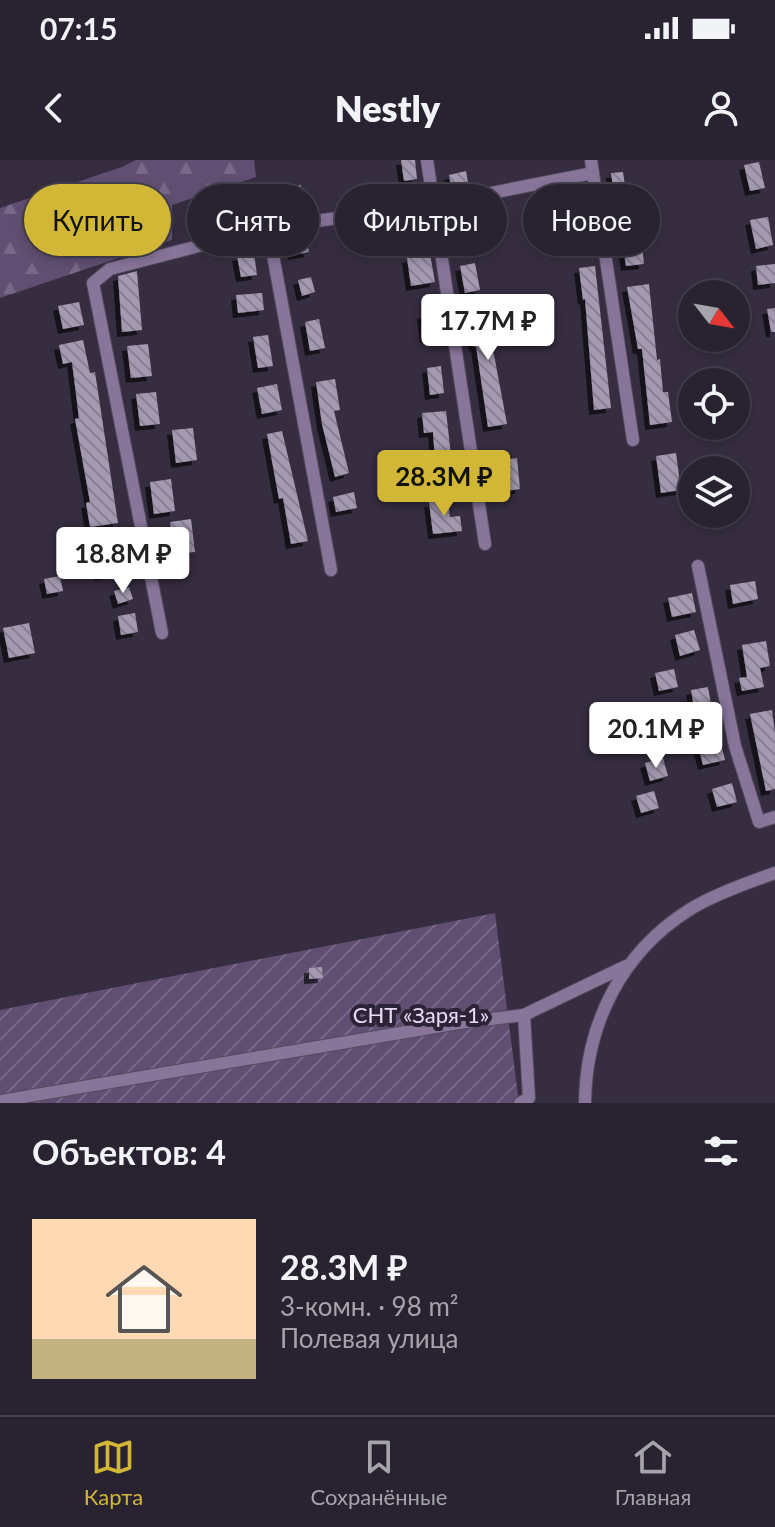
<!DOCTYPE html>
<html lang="ru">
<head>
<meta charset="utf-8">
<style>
  :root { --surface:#292231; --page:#312a39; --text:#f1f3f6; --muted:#a5a4ab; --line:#453f4d; --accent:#d2b736 }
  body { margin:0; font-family:Lato,sans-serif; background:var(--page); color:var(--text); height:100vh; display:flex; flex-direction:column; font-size:30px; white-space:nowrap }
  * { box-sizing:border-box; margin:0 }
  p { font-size:26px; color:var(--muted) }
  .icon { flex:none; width:44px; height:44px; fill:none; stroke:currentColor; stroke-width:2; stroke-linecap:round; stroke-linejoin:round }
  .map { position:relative; height:943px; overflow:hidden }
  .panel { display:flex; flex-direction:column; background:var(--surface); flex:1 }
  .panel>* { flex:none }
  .banner { position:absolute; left:24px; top:24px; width:728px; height:72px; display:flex; gap:16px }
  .needle { width:52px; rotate:121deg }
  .controls { position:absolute; left:678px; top:120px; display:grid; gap:16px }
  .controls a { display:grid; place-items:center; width:72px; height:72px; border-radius:50%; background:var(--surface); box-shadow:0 4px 12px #0003,0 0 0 2px var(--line); font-size:40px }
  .price { position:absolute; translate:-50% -68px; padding:0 18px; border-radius:8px; background:#fff; color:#222; font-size:26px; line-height:52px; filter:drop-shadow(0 2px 4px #0008) }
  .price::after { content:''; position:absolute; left:50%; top:48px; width:24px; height:18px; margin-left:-12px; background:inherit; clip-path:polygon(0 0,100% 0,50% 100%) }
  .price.current { background:var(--accent); color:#111 }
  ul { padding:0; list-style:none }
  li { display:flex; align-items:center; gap:24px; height:200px; padding:0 32px }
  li+li { border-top:2px solid var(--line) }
  li span { display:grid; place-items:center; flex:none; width:224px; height:160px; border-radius:0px; color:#555 }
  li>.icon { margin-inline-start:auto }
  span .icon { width:96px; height:96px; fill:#fffc; stroke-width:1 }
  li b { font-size:34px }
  h2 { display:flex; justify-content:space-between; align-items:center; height:96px; padding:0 32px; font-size:34px }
  .pill { padding:0 28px; border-radius:36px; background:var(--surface); box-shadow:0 4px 12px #0003,0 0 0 2px var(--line); font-size:28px; line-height:72px }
  .pill.current { background:var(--accent); color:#111 }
  .status { display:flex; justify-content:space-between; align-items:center; height:56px; padding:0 40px; background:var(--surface); direction:ltr }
  .status svg { height:22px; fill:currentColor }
  header { display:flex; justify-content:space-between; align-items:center; height:104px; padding:0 32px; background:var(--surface); font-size:36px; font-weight:800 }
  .tab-bar { display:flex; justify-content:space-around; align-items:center; height:112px; border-top:2px solid var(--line); background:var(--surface); font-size:22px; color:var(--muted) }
  .tab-bar a { display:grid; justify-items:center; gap:4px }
  .tab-bar .current { color:var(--accent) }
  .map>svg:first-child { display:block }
  .forest { fill:url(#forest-firs) }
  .garden { fill:url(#garden-furrows) }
  .building { fill:url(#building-back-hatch); filter:url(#shadow) }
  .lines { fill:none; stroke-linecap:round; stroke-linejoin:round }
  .minor-casing { stroke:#544a5d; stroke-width:14 }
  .minor { stroke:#87759a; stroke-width:12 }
  .labels { text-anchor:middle; stroke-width:8; stroke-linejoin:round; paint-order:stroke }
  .park-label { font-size:22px; fill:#e8dbf6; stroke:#2d2337 }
</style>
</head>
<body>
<div class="status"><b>07:15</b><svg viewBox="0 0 49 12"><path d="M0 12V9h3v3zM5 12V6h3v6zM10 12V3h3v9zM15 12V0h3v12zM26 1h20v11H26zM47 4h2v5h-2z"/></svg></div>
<header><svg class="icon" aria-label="back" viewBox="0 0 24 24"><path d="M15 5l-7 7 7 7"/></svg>Nestly<svg class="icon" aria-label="person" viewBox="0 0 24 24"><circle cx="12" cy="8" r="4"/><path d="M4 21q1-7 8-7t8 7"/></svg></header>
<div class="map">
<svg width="775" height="943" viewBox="0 0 775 943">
  <defs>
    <pattern id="forest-firs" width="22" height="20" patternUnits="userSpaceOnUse" patternTransform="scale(2)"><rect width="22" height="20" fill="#604f72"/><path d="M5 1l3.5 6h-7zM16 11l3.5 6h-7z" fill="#776887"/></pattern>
    <pattern id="garden-furrows" width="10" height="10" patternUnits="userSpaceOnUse" patternTransform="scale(2)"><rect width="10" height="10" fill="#604f72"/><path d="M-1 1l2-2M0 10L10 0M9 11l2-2" fill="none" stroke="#776887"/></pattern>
    <pattern id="building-back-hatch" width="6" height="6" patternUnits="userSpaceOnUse" patternTransform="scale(2)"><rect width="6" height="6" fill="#a499b1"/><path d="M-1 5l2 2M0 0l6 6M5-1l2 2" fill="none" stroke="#888092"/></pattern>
    <filter id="shadow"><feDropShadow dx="-5" dy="5" stdDeviation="0" flood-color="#0009"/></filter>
  </defs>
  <rect width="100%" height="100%" fill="#372d41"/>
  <!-- forest -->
  <polygon class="forest" points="136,0 254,0 256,17 172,45 172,80 0,138 0,48 122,7"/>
  <!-- garden -->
  <polygon class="garden" points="495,753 519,943 0,943 0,850"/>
  <!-- building -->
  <g class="building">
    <polygon points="401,0 415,0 417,19 404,21"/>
    <polygon points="759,2 765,28 750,31 744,5"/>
    <polygon points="466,11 469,28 452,32 449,15"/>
    <polygon points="623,12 625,26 613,27 611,13"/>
    <polygon points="583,24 587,41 564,46 560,29"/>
    <polygon points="301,25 306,49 287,53 282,29"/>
    <polygon points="244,28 251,60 233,64 226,32"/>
    <polygon points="633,42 636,62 619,64 617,44"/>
    <polygon points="470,52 474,74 459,77 455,54"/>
    <polygon points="422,55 423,62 403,65 402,58"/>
    <polygon points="768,57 773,85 756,89 750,60"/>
    <polygon points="590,65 595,88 572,93 567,70"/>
    <polygon points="305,72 309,92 293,95 290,74"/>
    <polygon points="641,76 644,104 626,106 622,79"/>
    <polygon points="254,93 257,115 241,117 237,96"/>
    <polygon points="430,94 435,122 411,126 407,98"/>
    <polygon points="475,103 480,130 465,133 460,106"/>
    <polygon points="775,104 775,123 758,125 756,106"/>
    <polygon points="595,106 611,248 594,250 585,139 583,140 579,108"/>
    <polygon points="137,111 142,170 122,172 118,116"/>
    <polygon points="311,117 315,132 302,136 298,120"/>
    <polygon points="649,124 657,200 660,199 663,232 668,232 672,262 650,265 642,189 638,189 627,127"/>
    <polygon points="262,133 264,150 238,153 236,135"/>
    <polygon points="79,142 84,165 63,169 58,146"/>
    <polygon points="491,143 497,183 492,184 507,264 488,267 476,186 474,187 468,147"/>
    <polygon points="775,148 775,172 771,172 767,149"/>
    <polygon points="436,151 439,176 425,178 422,154"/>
    <polygon points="319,159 325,188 310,191 305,162"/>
    <polygon points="268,175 273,206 258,208 253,177"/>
    <polygon points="83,180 90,213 95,212 118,363 90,367 86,343 90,342 75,259 79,258 72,202 63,204 59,185"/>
    <polygon points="148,184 152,216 131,218 127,186"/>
    <polygon points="441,206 444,233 430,235 427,208"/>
    <polygon points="335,219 340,250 334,251 349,313 335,317 322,264 316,222"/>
    <polygon points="277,224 282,250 262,254 257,228"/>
    <polygon points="156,232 160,264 140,266 136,234"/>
    <polygon points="446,251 453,313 436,314 433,272 424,273 422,253"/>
    <polygon points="193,268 197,300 176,303 172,270"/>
    <polygon points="282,271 308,381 291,384 283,338 279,339 267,274"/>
    <polygon points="676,293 681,330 661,333 656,296"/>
    <polygon points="517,298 520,329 498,332 494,301"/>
    <polygon points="171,319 175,351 154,354 150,322"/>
    <polygon points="354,332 357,348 336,352 333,337"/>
    <polygon points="448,340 450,357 460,356 462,371 433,374 429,342"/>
    <polygon points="191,359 195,392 174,394 170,362"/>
    <polygon points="122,382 128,410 100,416 94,387"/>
    <polygon points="60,416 63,431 47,434 44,419"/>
    <polygon points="755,421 758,439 733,444 730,425"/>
    <polygon points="129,427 133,439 118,444 114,431"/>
    <polygon points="692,433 696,452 672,457 668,438"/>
    <polygon points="135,453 138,472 121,475 118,456"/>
    <polygon points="29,463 35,493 9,498 3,468"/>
    <polygon points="694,470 700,490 680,496 675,475"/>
    <polygon points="766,481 770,506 760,508 764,527 742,531 739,518 747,517 742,485"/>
    <polygon points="674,509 678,527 659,531 655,513"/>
    <polygon points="708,527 713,555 696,558 691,530"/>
    <polygon points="772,550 775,573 775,629 766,631 750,554"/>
    <polygon points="720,579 725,600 703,605 698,585"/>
    <polygon points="663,598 668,616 650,621 645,603"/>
    <polygon points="732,623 737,642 717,647 712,629"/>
    <polygon points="654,631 659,648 641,653 636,636"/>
    <polygon points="322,807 323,818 309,819 309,808"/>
  </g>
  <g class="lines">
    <!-- minor casing -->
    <g class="minor-casing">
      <g id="minor">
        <polyline points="427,0 485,384"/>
        <polyline points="591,0 633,280"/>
        <polyline points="268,68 331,410"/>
        <polyline points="698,406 735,586 759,662 775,657"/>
        <polyline points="162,473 93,123 110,109 268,68 435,44 593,13"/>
        <polyline points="0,941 459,863 524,855 626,806"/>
        <polyline points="520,943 529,938 524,855"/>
        <path d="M585,943C586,864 621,793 689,750C712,735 749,722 775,713"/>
      </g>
    </g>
    <!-- minor -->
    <use href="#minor" class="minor"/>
  </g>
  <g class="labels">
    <!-- park labels -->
    <g class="park-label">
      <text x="421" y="863">СНТ «Заря-1»</text>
    </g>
  </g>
</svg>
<div class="controls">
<a><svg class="needle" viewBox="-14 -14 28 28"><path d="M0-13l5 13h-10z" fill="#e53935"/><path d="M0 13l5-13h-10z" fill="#a5a4ab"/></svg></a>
<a><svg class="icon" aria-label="locate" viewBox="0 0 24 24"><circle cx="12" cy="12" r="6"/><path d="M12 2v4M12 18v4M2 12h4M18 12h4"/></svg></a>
<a><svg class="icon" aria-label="layers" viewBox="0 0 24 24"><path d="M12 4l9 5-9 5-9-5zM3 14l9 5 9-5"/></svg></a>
</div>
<b class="price" style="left:488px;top:202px">17.7M ₽</b>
<b class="price current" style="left:444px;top:358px">28.3M ₽</b>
<b class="price" style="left:123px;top:435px">18.8M ₽</b>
<b class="price" style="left:656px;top:610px">20.1M ₽</b>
<div class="banner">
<a class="pill current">Купить</a>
<a class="pill">Снять</a>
<a class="pill">Фильтры</a>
<a class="pill">Новое</a>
</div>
</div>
<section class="panel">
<h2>Объектов: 4<svg class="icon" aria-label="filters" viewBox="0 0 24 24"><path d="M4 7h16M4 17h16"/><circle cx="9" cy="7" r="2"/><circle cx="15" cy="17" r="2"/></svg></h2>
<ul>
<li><span style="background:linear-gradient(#ffd9b3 75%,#c2b280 0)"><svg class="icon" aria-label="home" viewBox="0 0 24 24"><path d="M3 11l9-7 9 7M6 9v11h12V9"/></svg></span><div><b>28.3M ₽</b><p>3-комн. · 98 m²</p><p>Полевая улица</p></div></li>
</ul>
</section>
<nav class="tab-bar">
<a class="current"><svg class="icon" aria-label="map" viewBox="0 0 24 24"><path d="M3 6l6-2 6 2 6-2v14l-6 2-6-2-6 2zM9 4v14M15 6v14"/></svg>Карта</a>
<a><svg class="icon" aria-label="saved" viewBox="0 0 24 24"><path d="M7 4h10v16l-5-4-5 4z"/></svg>Сохранённые</a>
<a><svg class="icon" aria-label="home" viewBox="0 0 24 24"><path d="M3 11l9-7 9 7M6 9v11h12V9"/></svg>Главная</a>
</nav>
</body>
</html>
